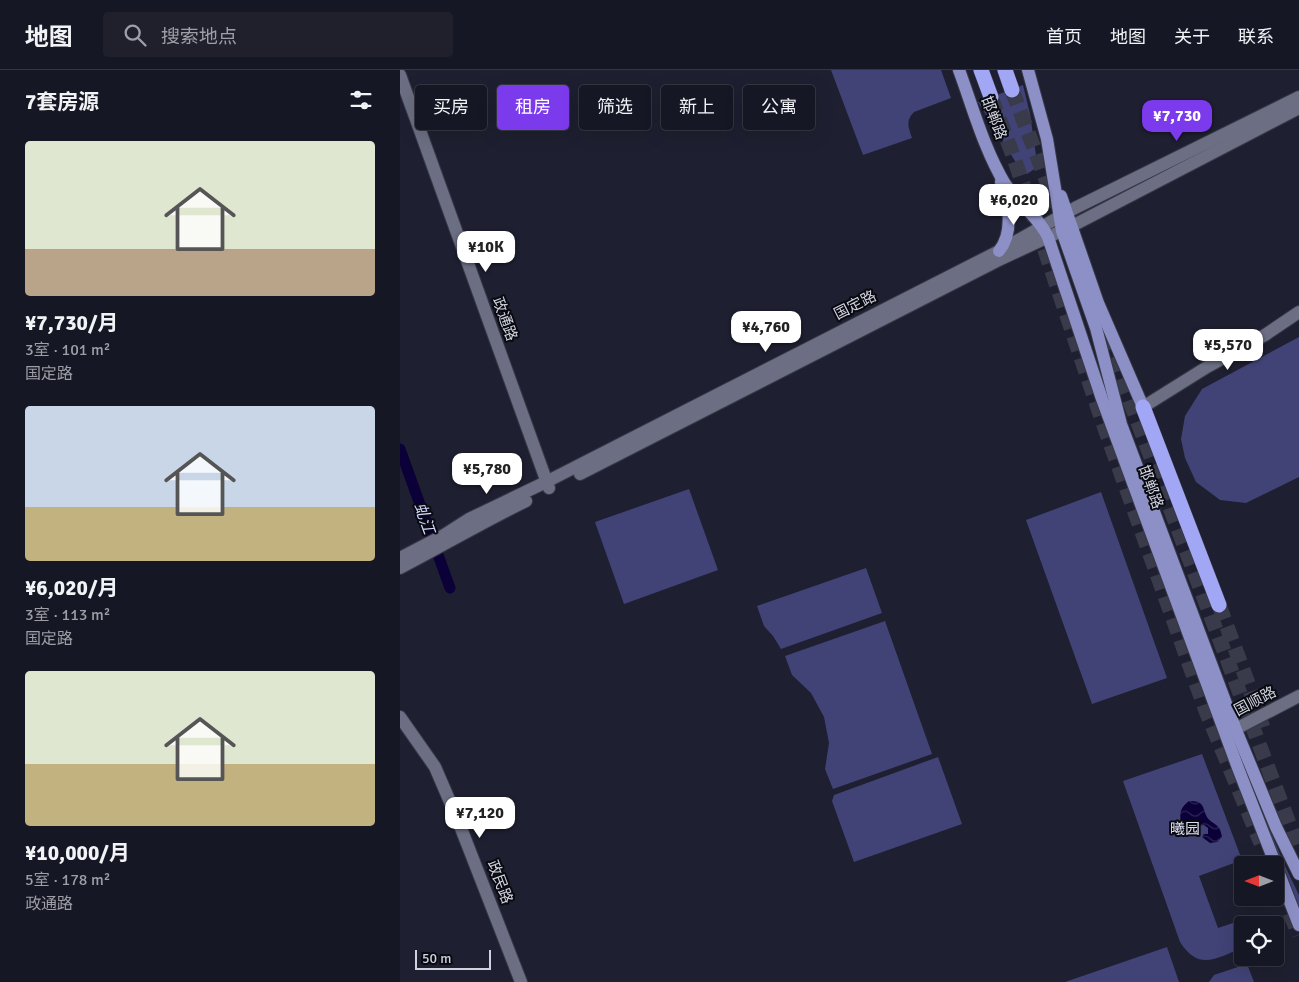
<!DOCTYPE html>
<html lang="zh">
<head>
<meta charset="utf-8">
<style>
  :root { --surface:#161724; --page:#1f202c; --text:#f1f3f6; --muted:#9e9fa6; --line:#353641; --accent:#7c3aed }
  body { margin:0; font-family:Signika,"Noto Sans SC",sans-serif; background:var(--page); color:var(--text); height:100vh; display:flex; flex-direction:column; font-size:19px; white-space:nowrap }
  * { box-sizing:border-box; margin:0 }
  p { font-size:16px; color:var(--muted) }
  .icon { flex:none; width:28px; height:28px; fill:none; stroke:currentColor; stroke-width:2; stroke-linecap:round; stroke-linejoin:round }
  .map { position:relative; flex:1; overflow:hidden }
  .side { display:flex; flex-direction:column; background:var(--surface); width:400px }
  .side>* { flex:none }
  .top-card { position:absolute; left:15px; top:15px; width:475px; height:45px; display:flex; gap:10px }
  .needle { width:32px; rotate:270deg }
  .tools { position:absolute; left:834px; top:786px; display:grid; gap:10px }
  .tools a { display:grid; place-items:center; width:50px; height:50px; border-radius:5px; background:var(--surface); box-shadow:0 5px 20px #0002,0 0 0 1px var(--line); font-size:25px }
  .scale { position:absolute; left:15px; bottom:12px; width:76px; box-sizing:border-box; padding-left:5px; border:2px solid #d0d2dd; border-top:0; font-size:14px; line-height:18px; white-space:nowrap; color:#d0d2dd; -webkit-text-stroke:4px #090a11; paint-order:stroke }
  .price { position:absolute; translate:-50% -42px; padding:0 11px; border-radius:10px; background:#fff; color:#222; font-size:16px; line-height:32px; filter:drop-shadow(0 1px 2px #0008) }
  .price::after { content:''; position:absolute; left:50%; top:30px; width:15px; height:11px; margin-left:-8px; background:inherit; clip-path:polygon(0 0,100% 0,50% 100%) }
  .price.current { background:var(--accent); color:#fff }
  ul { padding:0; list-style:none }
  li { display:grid; align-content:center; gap:10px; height:265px; padding:0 25px }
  li span { display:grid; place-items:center; height:155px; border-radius:5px; color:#555 }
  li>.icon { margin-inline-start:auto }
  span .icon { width:90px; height:90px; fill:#fffc; stroke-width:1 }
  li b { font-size:21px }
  h2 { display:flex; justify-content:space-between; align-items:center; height:60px; padding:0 25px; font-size:21px }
  .tag { padding:0 18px; border-radius:5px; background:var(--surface); box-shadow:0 5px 20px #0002,0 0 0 1px var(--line); font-size:18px; line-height:45px }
  .tag.current { background:var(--accent); color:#fff }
  header { display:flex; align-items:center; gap:30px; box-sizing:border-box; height:70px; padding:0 25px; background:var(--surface); border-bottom:1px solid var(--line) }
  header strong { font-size:24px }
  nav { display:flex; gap:28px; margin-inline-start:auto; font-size:18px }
  .search { width:350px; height:45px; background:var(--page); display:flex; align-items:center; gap:12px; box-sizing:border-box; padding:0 18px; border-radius:5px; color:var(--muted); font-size:19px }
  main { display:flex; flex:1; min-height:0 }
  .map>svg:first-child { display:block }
  .green { fill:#414377 }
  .water { fill:url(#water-waves) }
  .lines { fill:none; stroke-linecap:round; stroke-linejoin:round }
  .canal { stroke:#0b0038; stroke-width:11 }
  .highway-tunnel { stroke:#393a4a; stroke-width:15; stroke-dasharray:15 8; stroke-linecap:butt }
  .minor-casing { stroke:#383947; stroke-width:14 }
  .major-casing { stroke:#383947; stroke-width:14 }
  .highway-casing { stroke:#383947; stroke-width:16 }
  .minor { stroke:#6c6e83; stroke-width:12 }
  .major { stroke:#8c90c7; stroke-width:12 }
  .highway { stroke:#a1a7f5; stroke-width:15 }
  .labels { text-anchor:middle; stroke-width:4; stroke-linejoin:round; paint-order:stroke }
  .street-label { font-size:15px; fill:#d0d2dd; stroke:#090a11 }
  .park-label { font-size:15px; fill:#dde0f4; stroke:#090a11 }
  .water-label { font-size:16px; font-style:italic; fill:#d2d6fd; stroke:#090a11 }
</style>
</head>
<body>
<header>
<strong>地图</strong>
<div class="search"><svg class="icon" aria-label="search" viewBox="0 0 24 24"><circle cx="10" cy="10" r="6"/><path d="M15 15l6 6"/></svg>搜索地点</div>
<nav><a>首页</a><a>地图</a><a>关于</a><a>联系</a></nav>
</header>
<main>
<section class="side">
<h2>7套房源<svg class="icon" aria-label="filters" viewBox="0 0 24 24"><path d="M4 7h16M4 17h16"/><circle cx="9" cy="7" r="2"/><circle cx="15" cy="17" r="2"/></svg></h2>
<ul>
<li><span style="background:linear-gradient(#dfe7d0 70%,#b9a48a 0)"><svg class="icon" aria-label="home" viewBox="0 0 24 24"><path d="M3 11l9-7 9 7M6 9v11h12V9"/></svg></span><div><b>¥7,730/月</b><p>3室 · 101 m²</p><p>国定路</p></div></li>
<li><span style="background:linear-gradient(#c9d6e8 65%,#c2b280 0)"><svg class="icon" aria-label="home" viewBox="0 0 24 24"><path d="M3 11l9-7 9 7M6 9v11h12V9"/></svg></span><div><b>¥6,020/月</b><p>3室 · 113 m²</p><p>国定路</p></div></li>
<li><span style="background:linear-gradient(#dfe7d0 60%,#c2b280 0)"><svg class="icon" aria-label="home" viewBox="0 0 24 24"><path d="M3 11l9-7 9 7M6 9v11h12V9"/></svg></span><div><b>¥10,000/月</b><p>5室 · 178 m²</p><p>政通路</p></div></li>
</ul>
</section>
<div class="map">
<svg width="899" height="912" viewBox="0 0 899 912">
  <defs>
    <pattern id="water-waves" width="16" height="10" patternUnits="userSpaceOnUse" patternTransform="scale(1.25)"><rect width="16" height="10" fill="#0b0038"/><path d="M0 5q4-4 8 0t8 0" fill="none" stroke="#2e2454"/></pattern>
  </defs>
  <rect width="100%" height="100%" fill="#1e1f30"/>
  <!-- green -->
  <g class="green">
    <path d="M431,0H541L551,28L514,42C505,51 509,58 512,68L463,85Z"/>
    <polygon points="623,15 630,44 637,92 636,98 627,104 622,102 578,32"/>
    <polygon points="899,267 899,407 846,433 820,430 796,412 785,388 781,369 785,346 802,319"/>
    <polygon points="289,419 318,500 224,534 195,452"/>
    <polygon points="701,422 767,608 692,634 626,450"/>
    <polygon points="466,498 482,543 381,579 373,566 364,556 357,536"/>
    <polygon points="485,551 532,684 433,719 425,699 429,673 424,647 411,623 392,605 385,586"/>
    <path d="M802,684L842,790L799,806L818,858L833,853L842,878C815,889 799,901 780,872L723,711Z"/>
    <polygon points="538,687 562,754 454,792 432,731 434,725"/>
    <polygon points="863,744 885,796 899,825 899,844 862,745"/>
    <polygon points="767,877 779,912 665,912"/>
    <polygon points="847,894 854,912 809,912 814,905"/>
  </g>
  <!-- water -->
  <path class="water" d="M789,731C794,731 798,731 801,734C804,737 804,741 806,745C811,756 820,751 822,767L817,772L810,773L802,767L804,764H808V758L804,755L798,756L794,750L786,754L781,753C779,742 781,737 789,731Z"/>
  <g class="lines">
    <!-- canal -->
    <polyline class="canal" points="0,379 50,518"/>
    <!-- highway-tunnel -->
    <g class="highway-tunnel">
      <polyline points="612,20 656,136"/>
      <polyline points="591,27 614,88 703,353 806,641 861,773"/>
      <polyline points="697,244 899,780"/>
      <polyline points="819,535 849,616 863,658"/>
      <polyline points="890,843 899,865"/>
    </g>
    <!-- minor casing -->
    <g class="minor-casing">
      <g id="minor">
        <polyline points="0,5 149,418"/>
        <polyline points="743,337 807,297 865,265 899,242"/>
        <polyline points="180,404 601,189 672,156 899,38"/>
        <polyline points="0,488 44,465 69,449 146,412 599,181 675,138 899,27"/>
        <path d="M0,498C42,476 83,452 126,431"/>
        <polyline points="0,647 35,697 57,748 121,912"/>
        <polyline points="828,663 899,626"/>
      </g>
    </g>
    <!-- major casing -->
    <g class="major-casing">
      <g id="major">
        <path d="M559,0C573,38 584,79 605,114C618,133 638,146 648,167L702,329L838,698L899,855"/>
        <polyline points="628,0 647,69 662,161 696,258 721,354 836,660 876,757 899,804"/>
        <polyline points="661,126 698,233 743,337"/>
        <path d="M599,181C614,163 609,133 601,112"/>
      </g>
    </g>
    <!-- highway casing -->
    <g class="highway-casing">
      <g id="highway">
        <polyline points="581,0 591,27"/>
        <polyline points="605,0 612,20"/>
        <polyline points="743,337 819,535"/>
      </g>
    </g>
    <!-- minor -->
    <use href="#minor" class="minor"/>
    <!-- major -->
    <use href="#major" class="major"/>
    <!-- highway -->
    <use href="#highway" class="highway"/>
  </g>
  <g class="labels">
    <!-- street labels -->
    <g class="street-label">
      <text transform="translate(594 48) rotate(69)" y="5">邯郸路</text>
      <text transform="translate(455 235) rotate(-27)" y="5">国定路</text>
      <text transform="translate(105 249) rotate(70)" y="5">政通路</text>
      <text transform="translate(751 417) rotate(70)" y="5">邯郸路</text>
      <text transform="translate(855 631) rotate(-28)" y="5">国顺路</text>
      <text transform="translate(100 812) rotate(69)" y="5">政民路</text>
    </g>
    <!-- park labels -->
    <g class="park-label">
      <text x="785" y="764">曦园</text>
    </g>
    <!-- water labels -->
    <g class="water-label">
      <text transform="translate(25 448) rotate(70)" y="6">虬江</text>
    </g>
  </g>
</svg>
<div class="tools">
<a><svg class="needle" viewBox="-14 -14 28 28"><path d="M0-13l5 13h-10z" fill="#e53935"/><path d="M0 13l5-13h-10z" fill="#9e9fa6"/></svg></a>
<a><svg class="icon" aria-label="locate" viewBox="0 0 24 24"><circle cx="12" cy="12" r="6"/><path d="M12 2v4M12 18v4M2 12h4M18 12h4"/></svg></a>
</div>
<div class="scale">50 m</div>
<b class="price current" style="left:777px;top:72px">¥7,730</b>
<b class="price" style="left:614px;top:156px">¥6,020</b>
<b class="price" style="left:86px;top:203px">¥10K</b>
<b class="price" style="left:366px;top:283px">¥4,760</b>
<b class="price" style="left:828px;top:301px">¥5,570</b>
<b class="price" style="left:87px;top:425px">¥5,780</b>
<b class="price" style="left:80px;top:769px">¥7,120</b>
<div class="top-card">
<a class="tag">买房</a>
<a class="tag current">租房</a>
<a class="tag">筛选</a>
<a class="tag">新上</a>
<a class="tag">公寓</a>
</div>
</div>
</main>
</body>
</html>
